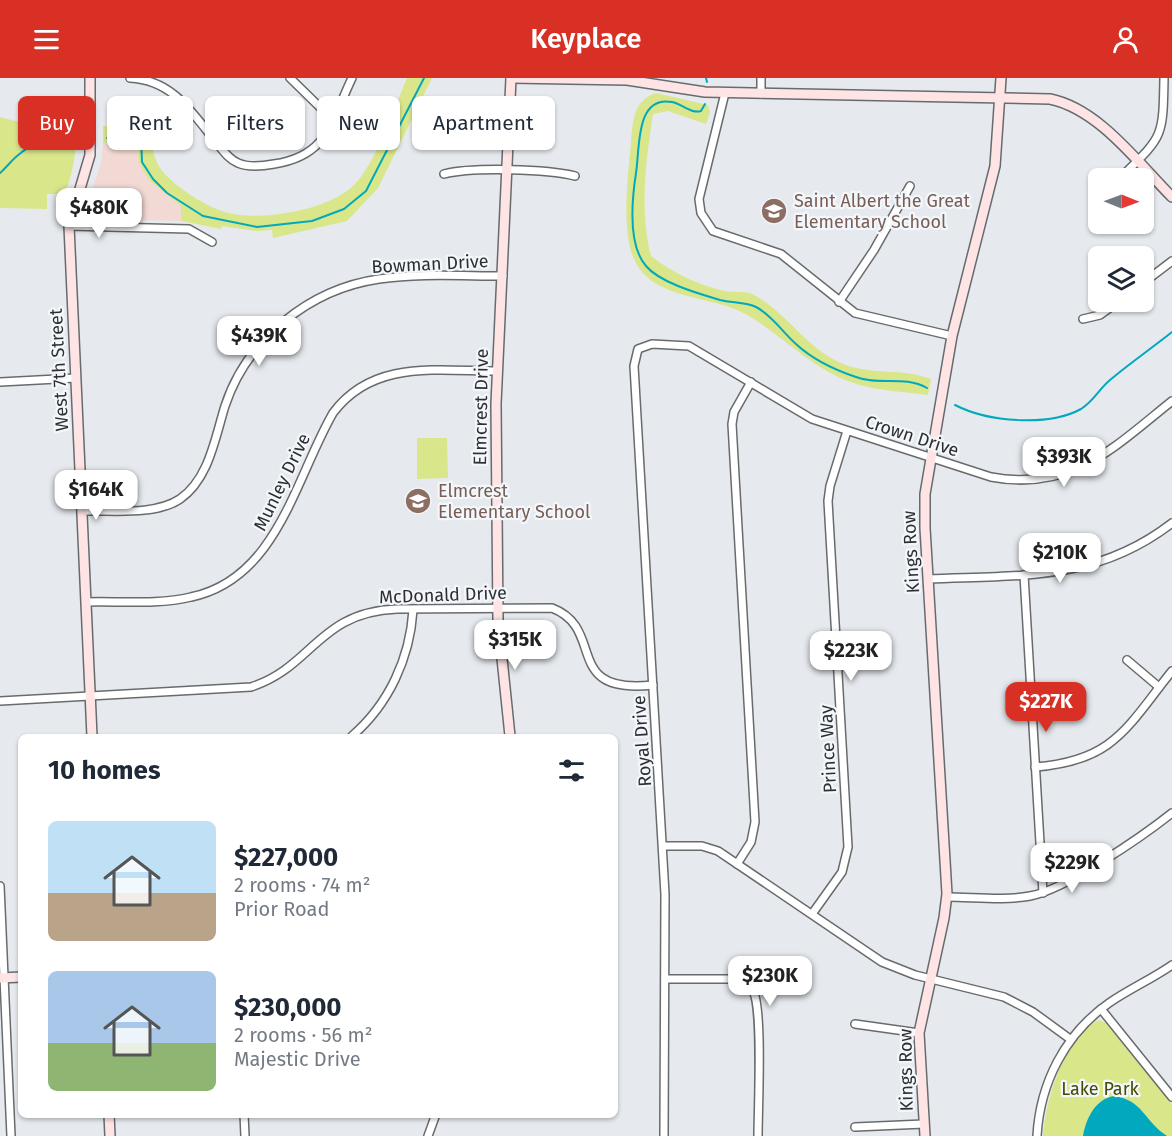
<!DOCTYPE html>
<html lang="en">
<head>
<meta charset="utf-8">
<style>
  :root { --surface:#fff; --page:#f6f6f7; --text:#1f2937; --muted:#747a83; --accent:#d93025 }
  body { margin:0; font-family:"Fira Sans",sans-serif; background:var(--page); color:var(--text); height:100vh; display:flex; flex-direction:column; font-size:22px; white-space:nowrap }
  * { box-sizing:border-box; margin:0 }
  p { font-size:20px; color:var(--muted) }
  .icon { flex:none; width:33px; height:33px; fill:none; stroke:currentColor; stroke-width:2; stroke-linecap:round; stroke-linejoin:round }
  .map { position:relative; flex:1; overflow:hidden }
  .sheet { position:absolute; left:18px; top:656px; width:600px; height:384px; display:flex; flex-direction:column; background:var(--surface); border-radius:9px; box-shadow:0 2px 4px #0004 }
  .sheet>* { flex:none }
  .guide { position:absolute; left:18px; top:18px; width:600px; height:54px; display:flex; gap:12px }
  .needle { width:39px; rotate:91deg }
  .fabs { position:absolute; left:1088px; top:90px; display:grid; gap:12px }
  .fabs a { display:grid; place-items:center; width:66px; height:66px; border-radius:9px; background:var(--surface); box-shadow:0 2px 4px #0004; font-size:30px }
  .price { position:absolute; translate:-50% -51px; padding:0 14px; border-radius:12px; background:#fff; color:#222; font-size:20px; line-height:39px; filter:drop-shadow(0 2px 3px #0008) }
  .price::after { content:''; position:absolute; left:50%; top:36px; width:18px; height:14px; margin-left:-9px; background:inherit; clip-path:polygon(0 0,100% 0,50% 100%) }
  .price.active { background:var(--accent); color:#fff }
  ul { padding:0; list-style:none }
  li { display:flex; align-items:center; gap:18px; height:150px; padding:0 30px }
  li span { display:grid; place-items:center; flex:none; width:168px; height:120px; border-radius:9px; color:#555 }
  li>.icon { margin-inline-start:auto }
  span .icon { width:72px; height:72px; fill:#fffc; stroke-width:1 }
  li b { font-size:26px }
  h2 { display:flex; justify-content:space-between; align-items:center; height:72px; padding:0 30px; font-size:26px }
  .tag { padding:0 21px; border-radius:9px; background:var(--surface); box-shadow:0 2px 4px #0004; font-size:21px; line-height:54px }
  .tag.active { background:var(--accent); color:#fff }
  header { display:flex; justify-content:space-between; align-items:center; height:78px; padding:0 30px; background:var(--accent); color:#fff; font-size:27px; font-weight:600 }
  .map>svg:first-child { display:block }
  .industrial { fill:#f3d9d4 }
  .green { fill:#d9e68a }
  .water { fill:#00a9bd }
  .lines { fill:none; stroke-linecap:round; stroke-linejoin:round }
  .stream { stroke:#00a9bd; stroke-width:2 }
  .street-casing { stroke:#676b6e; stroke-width:10 }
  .secondary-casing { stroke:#676b6e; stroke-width:12 }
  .street { stroke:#fff; stroke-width:7 }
  .secondary { stroke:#fee4e4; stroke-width:9 }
  .labels { text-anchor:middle; stroke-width:4.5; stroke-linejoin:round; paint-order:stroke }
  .education-label { font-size:18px; fill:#785e54; stroke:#f3f7fb; text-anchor:start }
  .street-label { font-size:18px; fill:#2e2f31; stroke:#f3f7fb }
  .park-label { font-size:18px; fill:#444b03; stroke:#f3f7fb }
</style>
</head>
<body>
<header><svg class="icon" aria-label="menu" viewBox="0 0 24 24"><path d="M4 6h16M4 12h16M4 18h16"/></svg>Keyplace<svg class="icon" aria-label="person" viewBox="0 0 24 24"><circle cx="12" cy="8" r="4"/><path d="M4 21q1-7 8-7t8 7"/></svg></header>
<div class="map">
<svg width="1172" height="1058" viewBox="0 0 1172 1058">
  <rect width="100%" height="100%" fill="#e6eaee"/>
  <!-- industrial -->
  <polygon class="industrial" points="135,61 139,85 149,102 181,128 181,143 86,141 84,136 101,85 103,65"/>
  <!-- green -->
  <g class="green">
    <path d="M407,0H432L378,110L347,143L273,160L272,152L256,153L222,148L221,151L181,143V128L149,102L139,85L137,62L103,65V48L149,45C151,61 152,80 162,93C175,108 200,125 219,132C253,146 328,133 354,107C375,87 395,28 407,0Z"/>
    <path d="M656,15L708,27L710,34L706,46L668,33L653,36C646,83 639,132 651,178C673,195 698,207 725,213C735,215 748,212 756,218C789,237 809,274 846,287C874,297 903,290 931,301L928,317C906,314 882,313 860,307C816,295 787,261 749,238C714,216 653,224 634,181C622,154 627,105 630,76C633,53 629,23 656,15Z"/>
    <path d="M0,39L15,43L77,42C77,69 74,91 65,116H47V131L0,130Z"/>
    <polygon points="417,360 447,360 448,400 417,401"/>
    <path d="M1099,942L1106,945L1172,1026V1058H1043C1045,1024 1064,957 1099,942Z"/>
  </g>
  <!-- water -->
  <path class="water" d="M1114,1018C1143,1022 1144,1043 1167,1058H1083C1086,1041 1095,1021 1114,1018Z"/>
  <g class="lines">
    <!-- stream -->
    <g class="stream">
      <polyline points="706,0 707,4"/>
      <path d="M705,26L701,33C691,36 682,26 672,24C635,17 640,71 636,95C632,121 627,166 646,188C660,205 700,216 720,222C732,225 746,224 756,229C772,237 783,255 796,266C812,281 835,292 856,299C879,308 904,297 927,310"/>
      <polyline points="107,60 141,58 142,84 153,101 167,115 203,138 257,149 312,143 344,131 366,113 424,0"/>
      <path d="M0,95C6,90 11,83 17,78C33,64 54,56 75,56"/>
      <path d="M955,327C988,344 1048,349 1081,331C1094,323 1099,311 1110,302C1130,285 1152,270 1172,254"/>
    </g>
    <!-- street casing -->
    <g class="street-casing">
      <g id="street">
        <path d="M130,0C172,2 191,33 215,63C222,71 228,81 238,85C249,90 263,88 274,86C328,78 331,44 352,0"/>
        <polyline points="290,0 332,41"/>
        <polyline points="761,0 761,16"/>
        <polyline points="725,15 699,121 701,135 713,153 781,176 855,235 952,258"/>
        <path d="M444,96C472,89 548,91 575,98"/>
        <path d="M1120,100C1163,58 1163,61 1164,0"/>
        <polyline points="69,148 189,151 212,164"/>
        <polyline points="1143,205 1172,183"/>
        <polyline points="839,224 874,172 910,108"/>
        <polyline points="1083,241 1100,237 1118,224"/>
        <polyline points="0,304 76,300"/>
        <path d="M82,433C111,432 155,438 180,421C209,401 215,360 225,328C247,261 310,211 379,201C420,195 462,198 503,198"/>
        <polyline points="1024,497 1043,815"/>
        <path d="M928,501C1019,497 1096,504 1172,445"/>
        <path d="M86,524C119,523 158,527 191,519C277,501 295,401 333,335C373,281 438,293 498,293"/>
        <polyline points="1127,582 1159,609"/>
        <path d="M0,623L251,609C313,589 318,534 397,531L552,530C607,551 561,617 653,607"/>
        <path d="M352,658C389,626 410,580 413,532"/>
        <path d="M1035,689C1114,683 1127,649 1172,593"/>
        <polyline points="663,768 702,768 718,773 882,884 915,897 1004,919 1033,934 1070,961"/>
        <polyline points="737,786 751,764 755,744 732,346 734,334 751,304"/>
        <polyline points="0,808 11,1058"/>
        <path d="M947,819C974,819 1003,823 1030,818C1065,812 1143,758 1172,735"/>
        <polyline points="812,836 842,794 848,769 828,423 830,408 847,353"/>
        <path d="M665,901H734C742,902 749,906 753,913C763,930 758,1032 758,1058"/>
        <polyline points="1101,931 1172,1019"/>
        <polyline points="855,946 919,955"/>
        <polyline points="244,1036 245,1058"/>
        <polyline points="855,1049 924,1046"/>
        <polyline points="428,1058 436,1036"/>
        <path d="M664,1058L665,816L634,288L638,271L652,266L689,268L812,341L991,399C1072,414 1113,370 1172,323"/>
        <path d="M1037,1058C1040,1005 1065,956 1109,925C1129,911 1152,901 1172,887"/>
      </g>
    </g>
    <!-- secondary casing -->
    <g class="secondary-casing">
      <g id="secondary">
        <polyline points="90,0 90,77 69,148 92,658"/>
        <path d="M511,0L627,2L705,14L1050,21C1099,31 1138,85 1172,119"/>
        <polyline points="510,658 498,542 496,326 511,0"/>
        <polyline points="0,900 21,899"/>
        <polyline points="109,1036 110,1058"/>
        <polyline points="925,1058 919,955 944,840 947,816 925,450 925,416 952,258 995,88 1001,0"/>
      </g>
    </g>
    <!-- street -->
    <use href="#street" class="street"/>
    <!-- secondary -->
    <use href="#secondary" class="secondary"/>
  </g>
  <!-- icons -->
  <defs>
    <g id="school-disc" transform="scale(1.35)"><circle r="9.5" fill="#8d6e63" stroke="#f3f7fb"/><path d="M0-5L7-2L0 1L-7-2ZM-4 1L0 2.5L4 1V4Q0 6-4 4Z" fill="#fff"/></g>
  </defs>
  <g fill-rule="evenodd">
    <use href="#school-disc" x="774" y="133"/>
    <use href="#school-disc" x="418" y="423"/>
  </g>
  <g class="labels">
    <!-- education labels -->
    <g class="education-label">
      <text x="794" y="129">Saint Albert the Great<tspan x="794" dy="21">Elementary School</tspan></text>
      <text x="438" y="419">Elmcrest<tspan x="438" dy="21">Elementary School</tspan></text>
    </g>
    <!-- street labels -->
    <g class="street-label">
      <text transform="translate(430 186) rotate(-3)" y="6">Bowman Drive</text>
      <text transform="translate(59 292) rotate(-93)" y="6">West 7th Street</text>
      <text transform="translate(481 329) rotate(-89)" y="6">Elmcrest Drive</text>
      <text transform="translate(912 358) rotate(18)" y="6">Crown Drive</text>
      <text transform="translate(282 404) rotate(-64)" y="6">Munley Drive</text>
      <text transform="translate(911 474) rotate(-93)" y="6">Kings Row</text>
      <text transform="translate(443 517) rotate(-2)" y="6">McDonald Drive</text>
      <text transform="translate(642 663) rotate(-94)" y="6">Royal Drive</text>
      <text transform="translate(828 671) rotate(-93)" y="6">Prince Way</text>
      <text transform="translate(906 992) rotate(-91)" y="6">Kings Row</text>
    </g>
    <!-- park labels -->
    <g class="park-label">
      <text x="1100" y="1017">Lake Park</text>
    </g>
  </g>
</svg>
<div class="fabs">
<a><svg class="needle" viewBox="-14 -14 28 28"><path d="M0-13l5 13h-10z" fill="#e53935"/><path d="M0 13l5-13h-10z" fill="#747a83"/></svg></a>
<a><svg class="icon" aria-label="layers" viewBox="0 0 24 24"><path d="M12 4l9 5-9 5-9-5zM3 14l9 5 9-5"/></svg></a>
</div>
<b class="price" style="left:99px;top:161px">$480K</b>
<b class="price" style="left:259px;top:289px">$439K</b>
<b class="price" style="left:1064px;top:410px">$393K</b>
<b class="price" style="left:96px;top:443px">$164K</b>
<b class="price" style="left:1060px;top:506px">$210K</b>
<b class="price" style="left:515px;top:593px">$315K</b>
<b class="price" style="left:851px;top:604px">$223K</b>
<b class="price active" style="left:1046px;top:655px">$227K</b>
<b class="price" style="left:1072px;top:816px">$229K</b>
<b class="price" style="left:770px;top:929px">$230K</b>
<div class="guide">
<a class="tag active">Buy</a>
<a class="tag">Rent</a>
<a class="tag">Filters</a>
<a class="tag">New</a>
<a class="tag">Apartment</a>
</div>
<section class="sheet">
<h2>10 homes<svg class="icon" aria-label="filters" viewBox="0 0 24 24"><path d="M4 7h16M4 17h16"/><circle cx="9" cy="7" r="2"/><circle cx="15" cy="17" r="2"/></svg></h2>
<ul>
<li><span style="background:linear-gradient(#bfe0f5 60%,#b9a48a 0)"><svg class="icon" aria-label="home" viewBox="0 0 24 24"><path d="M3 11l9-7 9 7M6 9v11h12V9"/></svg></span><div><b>$227,000</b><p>2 rooms · 74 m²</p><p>Prior Road</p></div></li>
<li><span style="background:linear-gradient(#a9c7e8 60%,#8fb573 0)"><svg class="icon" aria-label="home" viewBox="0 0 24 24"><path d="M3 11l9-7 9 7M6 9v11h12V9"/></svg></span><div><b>$230,000</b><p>2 rooms · 56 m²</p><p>Majestic Drive</p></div></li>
</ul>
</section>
</div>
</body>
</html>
